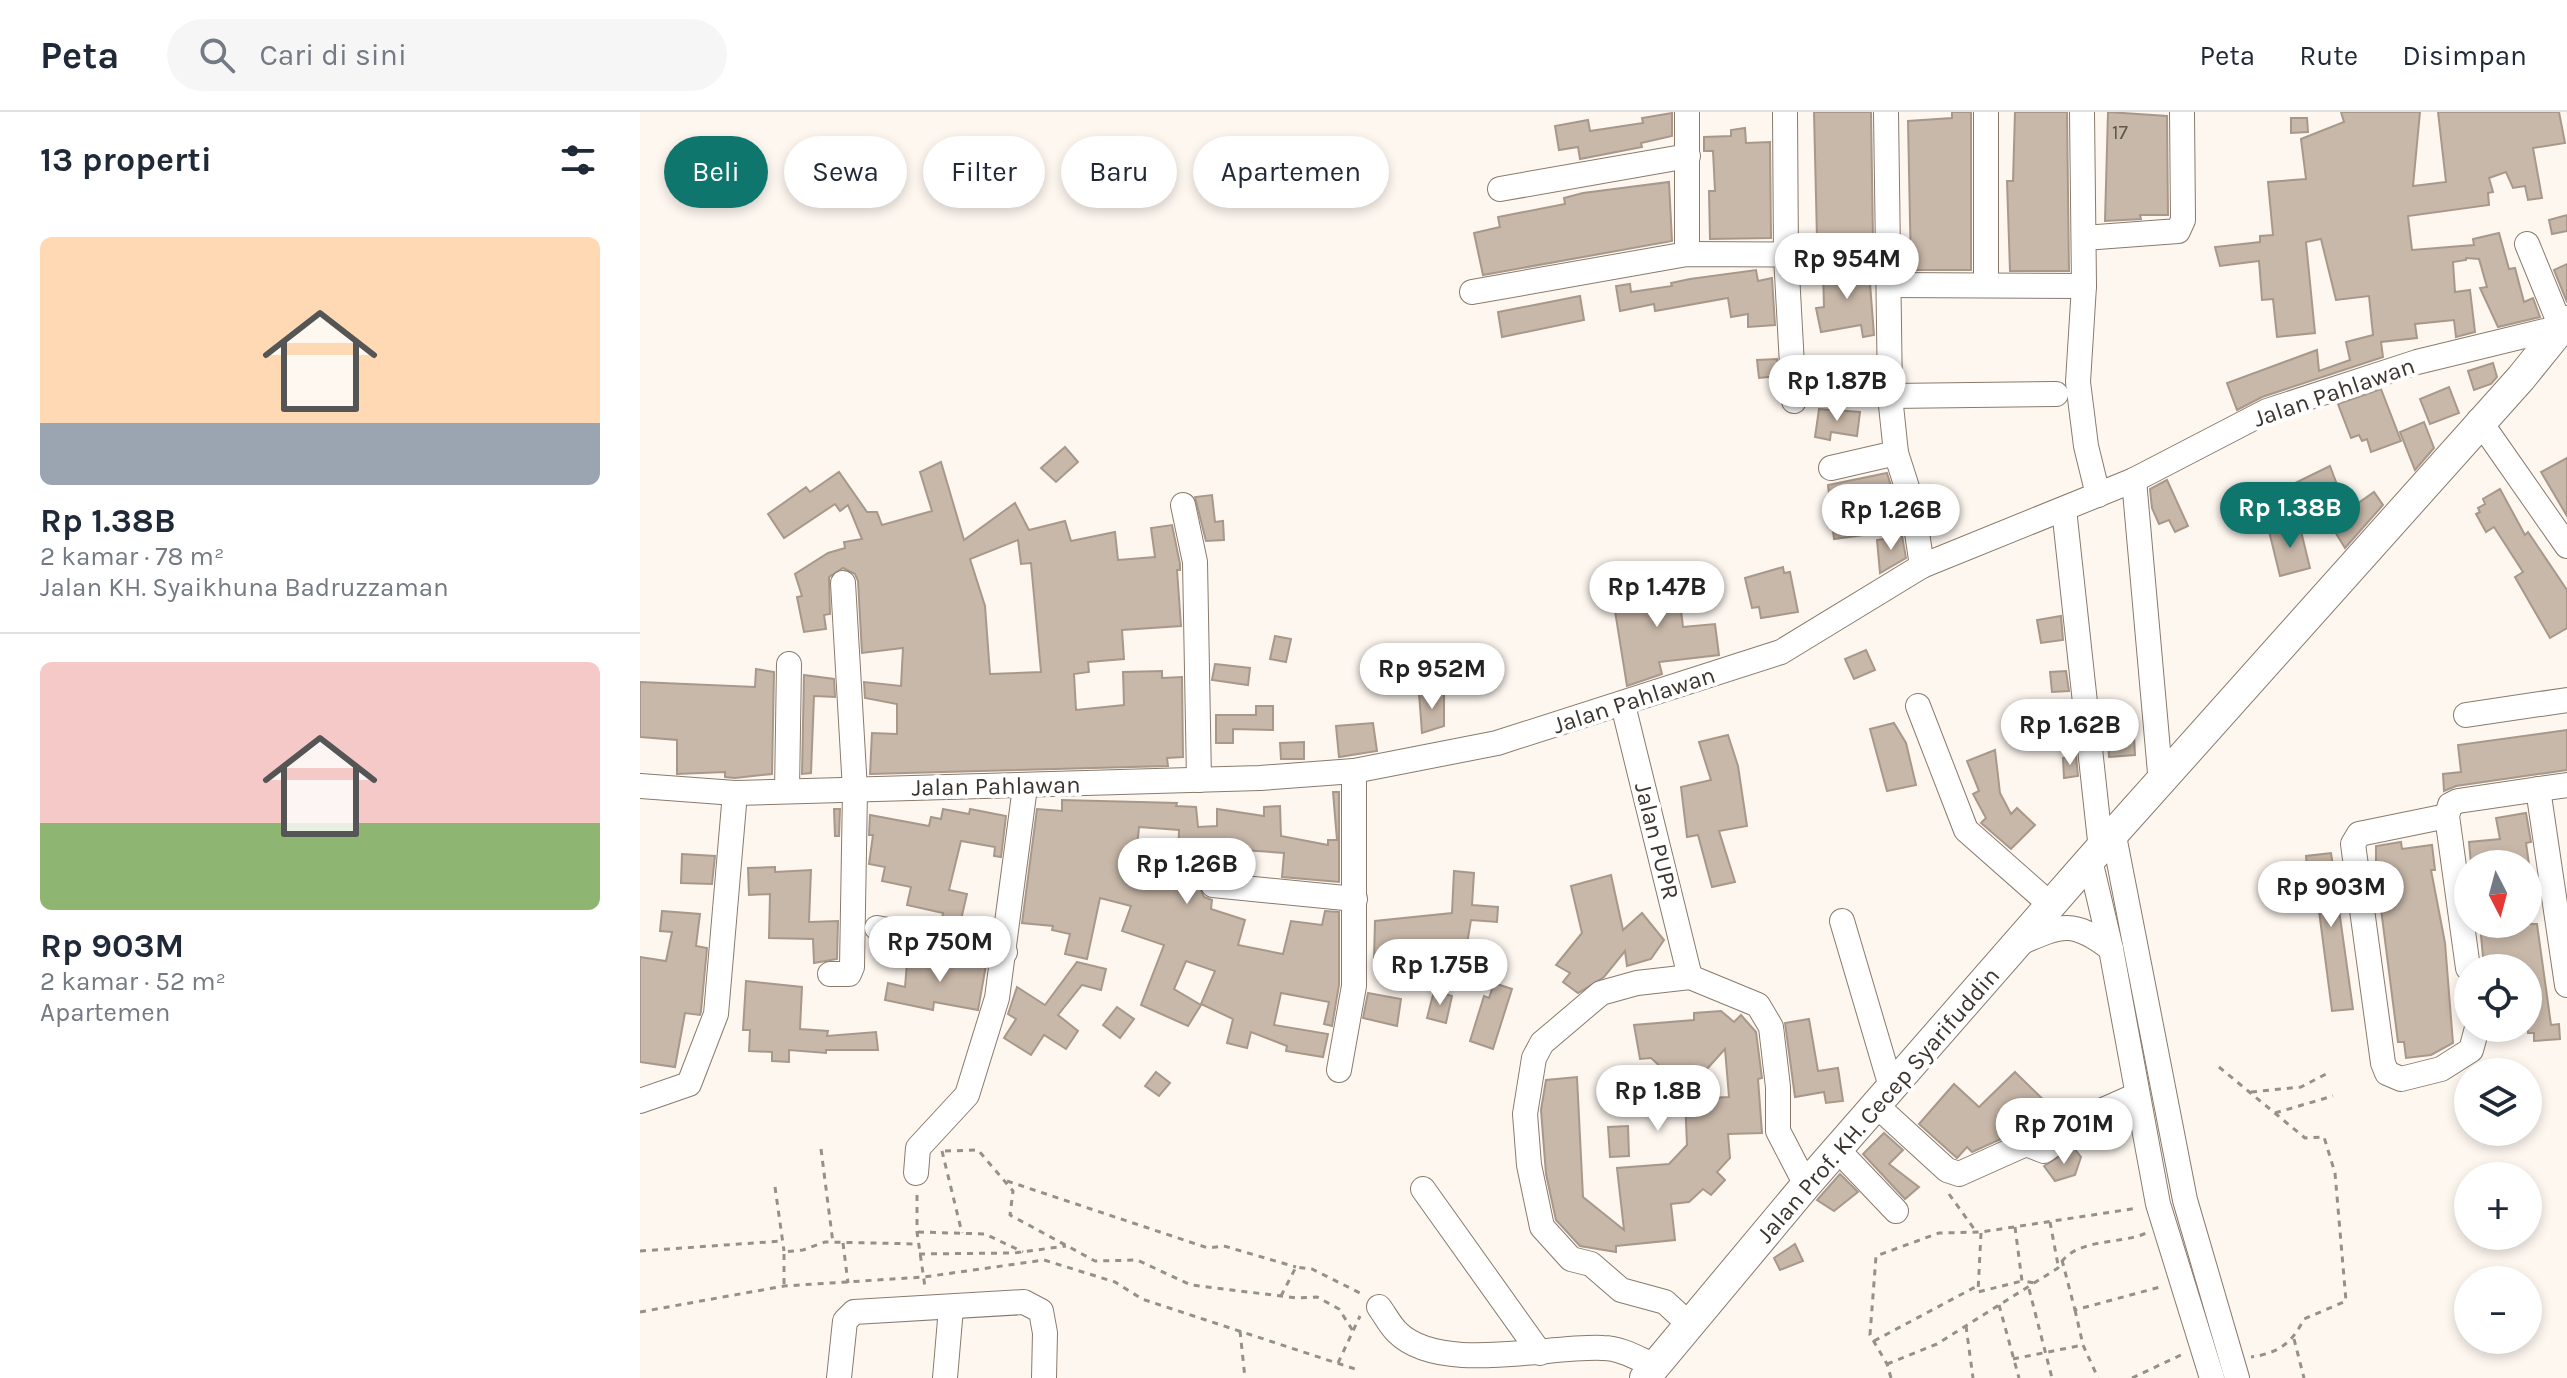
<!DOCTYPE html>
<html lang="id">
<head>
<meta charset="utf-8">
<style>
  :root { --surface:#fff; --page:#f6f6f7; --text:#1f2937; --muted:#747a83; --line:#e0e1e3; --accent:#0f766e }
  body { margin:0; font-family:Karla,sans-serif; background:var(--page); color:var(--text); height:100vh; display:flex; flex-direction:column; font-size:30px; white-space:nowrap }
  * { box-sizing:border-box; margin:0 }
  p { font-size:26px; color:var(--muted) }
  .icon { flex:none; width:44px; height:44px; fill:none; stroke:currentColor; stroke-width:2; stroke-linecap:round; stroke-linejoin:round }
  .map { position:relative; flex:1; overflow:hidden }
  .side { display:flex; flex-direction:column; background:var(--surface); width:640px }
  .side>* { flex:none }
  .top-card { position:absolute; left:24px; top:24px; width:760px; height:72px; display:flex; gap:16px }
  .needle { width:52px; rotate:174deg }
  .buttons { position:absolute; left:1814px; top:738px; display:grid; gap:16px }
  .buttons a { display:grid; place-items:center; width:88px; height:88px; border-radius:50%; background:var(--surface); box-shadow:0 4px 12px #0003; font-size:40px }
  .price { position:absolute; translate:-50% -68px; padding:0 18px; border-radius:28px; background:#fff; color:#222; font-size:26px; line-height:52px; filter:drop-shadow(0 2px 4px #0008) }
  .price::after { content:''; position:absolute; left:50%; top:48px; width:24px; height:18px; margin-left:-12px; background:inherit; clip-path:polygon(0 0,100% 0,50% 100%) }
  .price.active { background:var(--accent); color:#fff }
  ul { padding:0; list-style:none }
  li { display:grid; align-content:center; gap:16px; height:424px; padding:0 40px }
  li+li { border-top:2px solid var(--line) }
  li span { display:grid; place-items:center; height:248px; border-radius:12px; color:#555 }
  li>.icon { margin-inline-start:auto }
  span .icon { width:144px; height:144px; fill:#fffc; stroke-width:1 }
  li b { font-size:34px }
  h2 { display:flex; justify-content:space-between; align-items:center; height:96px; padding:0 40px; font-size:34px }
  .chip { padding:0 28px; border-radius:36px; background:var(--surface); box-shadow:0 4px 12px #0003; font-size:28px; line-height:72px }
  .chip.active { background:var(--accent); color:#fff }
  header { display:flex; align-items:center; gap:48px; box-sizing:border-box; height:112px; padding:0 40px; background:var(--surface); border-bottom:2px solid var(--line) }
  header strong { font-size:38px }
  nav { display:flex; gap:44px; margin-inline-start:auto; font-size:28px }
  .search { width:560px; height:72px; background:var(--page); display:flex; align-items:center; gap:20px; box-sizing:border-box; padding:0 28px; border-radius:44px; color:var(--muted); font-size:30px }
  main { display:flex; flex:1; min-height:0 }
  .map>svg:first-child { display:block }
  .building { fill:#c8b8a9; stroke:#a8988a; stroke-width:2; fill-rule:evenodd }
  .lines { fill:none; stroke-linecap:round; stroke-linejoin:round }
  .minor-casing { stroke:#897a6c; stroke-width:26 }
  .major-casing { stroke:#897a6c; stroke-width:32 }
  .path { stroke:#979089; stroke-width:3; stroke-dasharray:6 6; stroke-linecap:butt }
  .minor { stroke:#fff; stroke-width:24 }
  .major { stroke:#fff; stroke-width:30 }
  .labels { text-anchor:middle; stroke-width:8; stroke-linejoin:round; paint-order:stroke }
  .number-label { font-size:20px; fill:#60564e }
  .street-label { font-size:24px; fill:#3d3630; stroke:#fff }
</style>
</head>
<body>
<header>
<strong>Peta</strong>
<div class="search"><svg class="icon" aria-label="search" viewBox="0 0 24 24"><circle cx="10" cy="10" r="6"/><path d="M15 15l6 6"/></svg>Cari di sini</div>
<nav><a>Peta</a><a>Rute</a><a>Disimpan</a></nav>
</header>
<main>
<section class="side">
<h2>13 properti<svg class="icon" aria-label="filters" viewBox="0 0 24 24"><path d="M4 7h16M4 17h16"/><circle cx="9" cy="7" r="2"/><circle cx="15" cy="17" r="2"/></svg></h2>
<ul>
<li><span style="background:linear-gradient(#ffd9b3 75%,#9aa5b1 0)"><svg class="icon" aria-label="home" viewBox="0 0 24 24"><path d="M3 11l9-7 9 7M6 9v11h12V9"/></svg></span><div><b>Rp 1.38B</b><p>2 kamar · 78 m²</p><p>Jalan KH. Syaikhuna Badruzzaman</p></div></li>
<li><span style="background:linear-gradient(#f6c9c9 65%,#8fb573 0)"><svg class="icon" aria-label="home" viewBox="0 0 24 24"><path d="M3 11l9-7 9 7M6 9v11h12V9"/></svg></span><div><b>Rp 903M</b><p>2 kamar · 52 m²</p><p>Apartemen</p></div></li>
</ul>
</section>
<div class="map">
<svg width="1927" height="1266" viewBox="0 0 1927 1266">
  <rect width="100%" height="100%" fill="#fef7f0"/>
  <!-- building -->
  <g class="building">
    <polygon points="1174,0 1231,0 1233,128 1177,127"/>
    <polygon points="1312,0 1331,0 1331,158 1271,158 1268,9 1312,6"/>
    <polygon points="1375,0 1427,0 1429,159 1370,159 1367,69 1373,69"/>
    <polygon points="1468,0 1527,4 1528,103 1500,103 1501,107 1465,109"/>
    <polygon points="1701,0 1780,0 1773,74 1806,70 1798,0 1919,0 1925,31 1893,36 1902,86 1888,88 1885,74 1873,76 1866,60 1849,66 1853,80 1848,81 1849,93 1768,104 1772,138 1834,133 1833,127 1859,121 1869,157 1875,156 1884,190 1893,186 1900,205 1858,215 1840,176 1847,175 1839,147 1826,146 1826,148 1813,150 1815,180 1830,178 1835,220 1816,225 1814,208 1775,212 1777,226 1741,230 1743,245 1622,285 1597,298 1587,271 1677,238 1679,259 1710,248 1706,230 1733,223 1729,184 1696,188 1681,127 1666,130 1675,221 1637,225 1633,187 1622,188 1619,149 1580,154 1575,135 1620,130 1620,124 1633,123 1628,70 1666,67 1661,27 1704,10"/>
    <polygon points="1032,1 1032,24 1001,31 1002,35 940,47 938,35 919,38 915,14 948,8 950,19 1003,11 1002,6"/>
    <polygon points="1651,6 1667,6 1668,20 1651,21"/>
    <polygon points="1105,16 1106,31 1130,30 1131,126 1070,127 1069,79 1075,79 1073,39 1064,39 1064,25 1091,24 1091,18"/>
    <polygon points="1029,70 1032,129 843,163 834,121 860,115 858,105 925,92 924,86 943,81"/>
    <polygon points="1927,103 1927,119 1912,122 1909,108"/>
    <polygon points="1927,152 1927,190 1914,158"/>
    <polygon points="1116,158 1118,169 1132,166 1135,213 1108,215 1108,202 1091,205 1088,186 1015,199 1014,192 980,199 976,174 990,172 991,180 1032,174 1031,171 1050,167"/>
    <polygon points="1183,158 1229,158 1234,223 1223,225 1221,213 1181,220 1176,196 1184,195"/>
    <polygon points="940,184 944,208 862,225 858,200"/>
    <polygon points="1137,247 1138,264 1119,266 1117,248"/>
    <polygon points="1853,251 1857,265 1851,272 1834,278 1828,259"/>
    <polygon points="1809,275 1819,301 1790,312 1780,287"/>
    <polygon points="1741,277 1761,329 1731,340 1727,327 1722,329 1719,323 1711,326 1698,292"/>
    <polygon points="1179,297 1220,300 1217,324 1191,320 1190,328 1175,325"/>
    <polygon points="1784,310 1794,336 1775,358 1760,320"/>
    <polygon points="425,335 438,350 416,370 401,356"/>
    <polygon points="1927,346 1927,404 1901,360"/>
    <path d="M301,350L324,428L375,391L389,418L425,409L431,429L475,420L478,448L515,445L511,416L532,413L540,452V458H537L541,514L482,518L484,547L448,550L449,560L434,562L436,598L484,593L483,560L522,559V566L542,565L543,645L527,646L528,654L230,662L232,621L257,622V592L225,586L224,570L261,574L263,536L222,541L218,469L215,462L203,456L189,465L190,502L184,503L186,517L164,520L157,485L162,484L155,462L188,441L205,436L204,430L222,427L208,393L200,399L195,392L144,426L128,402L166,375L170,380L199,360L227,400H237L242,413L292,399L280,360ZM378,428L381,452L391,451L401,560L350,562L345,494L330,447Z"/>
    <polygon points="1690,354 1707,399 1734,380 1743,393 1705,436 1687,407 1666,414 1651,373"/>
    <polygon points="1247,361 1257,393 1220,396 1224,423 1194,427 1188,373"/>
    <polygon points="1527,368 1548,414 1535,420 1529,408 1519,412 1512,396 1510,377"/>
    <polygon points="1860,377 1885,423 1888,420 1927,478 1927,516 1910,526 1875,465 1883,460 1854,415 1846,420 1836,402 1840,400 1838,396 1845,392 1843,387"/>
    <polygon points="572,383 575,410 583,409 584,428 566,429 555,385"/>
    <polygon points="1659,411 1670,456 1640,464 1629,419"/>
    <polygon points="1258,418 1261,418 1266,446 1240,461 1237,428 1258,425"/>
    <polygon points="1143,455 1144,461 1150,460 1158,500 1121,506 1119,495 1112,496 1105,466"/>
    <polygon points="1037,465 1043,515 1075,512 1079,543 1019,550 1022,562 987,574 971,474"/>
    <polygon points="1421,504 1423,528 1401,531 1397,508"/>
    <polygon points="635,524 651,527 646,550 630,547"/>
    <polygon points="1226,538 1235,558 1214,567 1205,547"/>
    <polygon points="575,552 610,556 608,573 572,568"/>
    <polygon points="116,557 134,560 132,662 95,666 85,665 85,660 37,662 37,628 0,625 0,570 115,575"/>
    <polygon points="1426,559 1429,579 1412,580 1410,560"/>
    <polygon points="164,563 194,567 195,585 174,584 171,661 162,662"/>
    <polygon points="804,580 804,614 782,621 779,581"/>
    <polygon points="616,594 633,594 633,618 593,617 593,631 576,631 576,603 616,603"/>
    <polygon points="733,611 737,639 699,645 696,614"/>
    <polygon points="1254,611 1266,631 1276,673 1247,679 1230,617"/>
    <polygon points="1927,618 1927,658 1816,674 1804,679 1803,662 1821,660 1818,633"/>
    <polygon points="1088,623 1098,654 1107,714 1079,719 1095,770 1072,775 1058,723 1047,725 1041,675 1071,668 1059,630"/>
    <polygon points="1494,623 1495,643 1469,645 1468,625"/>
    <polygon points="664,630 664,647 641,647 640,631"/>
    <polygon points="1355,638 1360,681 1371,702 1377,696 1395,713 1371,737 1341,711 1346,706 1333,682 1339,679 1327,649"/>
    <polygon points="1436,644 1438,664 1424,666 1423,646"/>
    <path d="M693,680H699V770L642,765L644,741L603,738L599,760L568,759L558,772L564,785L572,788L571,797L605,808L598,833L643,842L651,809L682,813L685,799L699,800V873L692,914L684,912L689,890L641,881L634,913L688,922L683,945L646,939L647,934L611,920L607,936L587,931L593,907L561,892L575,859L546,849L534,877L561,893L548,914L501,893L524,833L482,819L491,794L460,786L447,847L425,842L430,822L412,818L413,814L382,811L397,697L422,699V688L537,691L536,694L556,695L558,715L577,714V697L624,704V695L640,694L641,724L688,733V728H697ZM499,715L539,718L538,751L496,747Z"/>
    <polygon points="194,697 200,697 199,724 195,724"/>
    <polygon points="303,697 329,702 330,697 366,704 361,745 354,744 355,735 321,729 309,778 327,782 319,816 301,813 303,801 267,793 271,775 242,769 245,755 229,752 233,723 229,723 230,703 289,714 291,705 301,707"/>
    <polygon points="1886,701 1891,730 1886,731 1889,752 1831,752 1829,730 1860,727 1856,706"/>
    <polygon points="1761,730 1762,737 1792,733 1795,758 1791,758 1805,831 1813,931 1791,943 1766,946 1764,930 1758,930 1736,758 1736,734"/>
    <polygon points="1691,741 1713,897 1692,899 1678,791 1673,776 1669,776 1666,744"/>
    <polygon points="42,742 75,744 72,772 41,771"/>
    <polygon points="135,755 135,760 171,758 169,810 198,809 197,847 174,851 173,827 129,826 130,782 109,783 108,756"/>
    <polygon points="814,759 834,761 832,793 858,795 857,810 831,808 824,850 786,846 784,858 768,855 770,846 734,846 735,809 812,801"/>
    <polygon points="971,763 983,818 1002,801 1024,828 1011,847 987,854 985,839 964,865 938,881 923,870 930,861 916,853 942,821 931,774"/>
    <polygon points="22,799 60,802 56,834 67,836 61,899 60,903 45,901 35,955 0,950 0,845 26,849 32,820 20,819"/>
    <polygon points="1840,812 1897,812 1911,913 1919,912 1920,927 1894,929 1894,921 1888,921 1888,856 1844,856"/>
    <polygon points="285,843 346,853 338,898 294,890 293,898 245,888 248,871 265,875 267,851 284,852"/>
    <polygon points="437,850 466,857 461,878 442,873 418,903 438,919 426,937 404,923 391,943 364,926 376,907 368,902 377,875 405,893"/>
    <polygon points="106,869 162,875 160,917 188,919 187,924 236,920 238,938 186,938 186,941 149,938 149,950 132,949 132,940 109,939 110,918 103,918"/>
    <polygon points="854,871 872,877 853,937 830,929 844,884 849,886"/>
    <polygon points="794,879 812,884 806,911 787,906"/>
    <polygon points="728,881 761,887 757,914 723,906"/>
    <polygon points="477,895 494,907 480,926 463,913"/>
    <polygon points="1081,899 1094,910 1101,903 1116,920 1122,966 1118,967 1122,1021 1088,1022 1090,1046 1077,1060 1085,1068 1071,1083 1063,1077 1049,1090 1031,1092 1035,1128 976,1134 976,1140 940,1134 916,1108 906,1062 901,998 906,968 937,965 943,1085 984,1118 977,1056 1029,1052 1047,1033 1045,987 1089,985 1085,937 1047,979 1011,946 1000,947 994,913 1054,908 1054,901"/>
    <polygon points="1169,907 1178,959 1198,956 1203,989 1186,991 1184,980 1155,985 1145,911"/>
    <polygon points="516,960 530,971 519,984 505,974"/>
    <polygon points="1375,960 1423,1007 1402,1022 1392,1018 1380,1005 1361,1027 1332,1040 1327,1035 1317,1046 1279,1012 1314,972 1339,995"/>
    <polygon points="988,1014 989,1044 970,1045 968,1015"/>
    <polygon points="1244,1021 1263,1038 1249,1052 1279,1075 1265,1087 1223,1042"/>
    <polygon points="1434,1036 1441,1045 1435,1063 1415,1069 1404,1054"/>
    <polygon points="1200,1062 1218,1080 1194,1099 1177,1088"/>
    <polygon points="1155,1132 1163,1149 1140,1158 1134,1146"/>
  </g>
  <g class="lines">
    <!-- minor casing -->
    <g class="minor-casing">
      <g id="minor">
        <polyline points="1145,0 1146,144 1154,289"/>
        <polyline points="1246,0 1250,284 1256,341 1273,394 1282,454"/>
        <polyline points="1346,0 1346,173"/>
        <polyline points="1442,0 1444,174 1438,270 1446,334 1458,383"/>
        <polyline points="860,77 1048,44"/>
        <polyline points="1444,126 1538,119 1543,108 1542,0"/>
        <polyline points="1047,142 1047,0"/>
        <polyline points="1250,173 1444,174"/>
        <polyline points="832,180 1047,142 1249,143"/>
        <polyline points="1250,284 1416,282"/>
        <polyline points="1839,308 1927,434"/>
        <polyline points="1191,356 1256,341"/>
        <polyline points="1494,368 1521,672"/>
        <polyline points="543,393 555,450 559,668"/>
        <polyline points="1424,397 1461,738"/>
        <polyline points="983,593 1050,865"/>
        <polyline points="1278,594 1326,718 1412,794"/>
        <polyline points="1826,603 1927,588"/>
        <polyline points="0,674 95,681 620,666 714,659 857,631 1141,540 1282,454 1494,368 1627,299 1777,250 1921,215 1887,132"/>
        <polyline points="1898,677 1927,873"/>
        <polyline points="147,679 149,552"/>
        <polyline points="1807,704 1719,722 1713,732 1743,951 1747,961 1761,967 1801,957 1831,938 1837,916"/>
        <polyline points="1474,724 1545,1088 1597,1266"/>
        <polyline points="1450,748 1471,837 1518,1092 1572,1266"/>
        <polyline points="573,773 715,787"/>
        <polyline points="1202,809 1252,978"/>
        <polyline points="237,816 365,840"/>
        <path d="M1380,831C1421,813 1433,807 1471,837"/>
        <polyline points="1828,856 1807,704 1810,693 1818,689 1927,673"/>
        <polyline points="190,862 209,862 212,855 215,678 203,471"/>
        <polyline points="699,958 714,874 714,659"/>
        <polyline points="0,989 49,972 76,902 95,681"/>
        <polyline points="1237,994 1307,1058 1319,1062 1386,1032 1404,1039 1461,999 1497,983"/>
        <polyline points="1198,1038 1256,1099"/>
        <polyline points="276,1061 278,1036 327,983 357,886 385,675"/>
        <polyline points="783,1077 900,1241"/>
        <path d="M739,1195C745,1203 750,1213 757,1220C800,1263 910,1233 963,1236C981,1236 999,1247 1015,1254"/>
        <polyline points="1050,1213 1025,1190 981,1178 951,1152 931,1147 902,1115 889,1053 885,1002 894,946 902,931 961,881 997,871 1050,865 1118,893 1131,915 1138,975 1138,1019 1166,1073"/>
        <polyline points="199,1266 205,1209 214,1200 384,1190 401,1199 405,1221 404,1266"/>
        <polyline points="305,1266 311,1196"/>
      </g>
    </g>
    <!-- major casing -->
    <g class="major-casing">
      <polyline id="major" points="1005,1266 1166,1073 1450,748 1881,266 1927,209"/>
    </g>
    <!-- path -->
    <g class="path">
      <path d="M1579,955L1665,1026L1684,1025L1695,1061L1706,1189L1664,1207C1652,1231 1639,1241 1611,1245"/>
      <polyline points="1611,980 1661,975 1688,961"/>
      <polyline points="1635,1001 1693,984"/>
      <polyline points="181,1037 193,1131"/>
      <polyline points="302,1039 322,1121"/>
      <polyline points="305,1039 338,1038 373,1079 370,1103 455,1149 497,1148 551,1173 657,1186 677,1185 699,1197 713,1219"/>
      <polyline points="367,1069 568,1136 584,1134 656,1155"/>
      <polyline points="135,1075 144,1139"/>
      <polyline points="1309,1082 1337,1121"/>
      <polyline points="277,1083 277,1120 285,1175"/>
      <polyline points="1410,1110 1418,1153"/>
      <polyline points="1375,1115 1382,1169 1395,1171"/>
      <polyline points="278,1120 345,1122 383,1140"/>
      <polyline points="1341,1121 1338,1180 1382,1169"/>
      <polyline points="203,1131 208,1171"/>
      <polyline points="0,1139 142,1129"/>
      <polyline points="279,1142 374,1141 426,1134"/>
      <polyline points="1422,1148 1435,1198 1520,1175"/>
      <polyline points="144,1172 144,1140 163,1138 185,1130 278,1132"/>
      <polyline points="1389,1177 1412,1266"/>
      <polyline points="641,1184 656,1155 672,1157 722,1182"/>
      <polyline points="1359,1193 1379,1266"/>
      <polyline points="1435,1198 1443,1233 1458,1266"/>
      <polyline points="0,1200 144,1174 284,1165 404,1148 475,1170 502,1187 715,1257"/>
      <polyline points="1326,1214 1333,1266"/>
      <polyline points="600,1219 605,1266"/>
      <polyline points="1654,1227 1664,1266"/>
      <polyline points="1234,1229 1337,1174"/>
      <polyline points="1373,1247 1443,1233"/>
      <polyline points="698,1251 720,1204"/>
      <path d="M1247,1252L1297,1232L1418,1156C1432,1125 1481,1133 1506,1121"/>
      <polyline points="1251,1266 1247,1252 1230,1223 1236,1144 1299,1121 1341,1120 1498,1096"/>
      <polyline points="1492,1266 1543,1242"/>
    </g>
    <!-- minor -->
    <use href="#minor" class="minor"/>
    <!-- major -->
    <use href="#major" class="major"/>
  </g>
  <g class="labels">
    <!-- number labels -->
    <g class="number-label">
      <text x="1480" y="27">17</text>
    </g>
    <!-- street labels -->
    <g class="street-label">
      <text transform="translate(1694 280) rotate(-19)" y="8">Jalan Pahlawan</text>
      <text transform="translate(994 588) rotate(-18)" y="8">Jalan Pahlawan</text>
      <text transform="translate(356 674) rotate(-1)" y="8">Jalan Pahlawan</text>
      <text transform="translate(1017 729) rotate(76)" y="8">Jalan PUPR</text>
      <text transform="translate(1238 993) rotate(-49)" y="8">Jalan Prof. KH. Cecep Syarifuddin</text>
    </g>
  </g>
</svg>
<div class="buttons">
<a><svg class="needle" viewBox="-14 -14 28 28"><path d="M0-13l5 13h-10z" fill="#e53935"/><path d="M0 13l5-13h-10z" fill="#747a83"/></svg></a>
<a><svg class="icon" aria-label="locate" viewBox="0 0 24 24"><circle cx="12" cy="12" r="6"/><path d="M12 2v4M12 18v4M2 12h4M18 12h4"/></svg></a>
<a><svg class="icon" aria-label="layers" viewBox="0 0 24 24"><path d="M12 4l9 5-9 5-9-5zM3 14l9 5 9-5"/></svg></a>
<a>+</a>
<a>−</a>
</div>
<b class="price" style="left:1207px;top:189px">Rp 954M</b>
<b class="price" style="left:1197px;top:311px">Rp 1.87B</b>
<b class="price active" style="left:1650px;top:438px">Rp 1.38B</b>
<b class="price" style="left:1251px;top:440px">Rp 1.26B</b>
<b class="price" style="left:1017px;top:517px">Rp 1.47B</b>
<b class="price" style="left:792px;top:599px">Rp 952M</b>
<b class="price" style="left:1430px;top:655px">Rp 1.62B</b>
<b class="price" style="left:547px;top:794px">Rp 1.26B</b>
<b class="price" style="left:1691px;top:817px">Rp 903M</b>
<b class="price" style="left:300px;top:872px">Rp 750M</b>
<b class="price" style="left:800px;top:895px">Rp 1.75B</b>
<b class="price" style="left:1018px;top:1021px">Rp 1.8B</b>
<b class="price" style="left:1424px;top:1054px">Rp 701M</b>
<div class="top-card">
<a class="chip active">Beli</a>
<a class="chip">Sewa</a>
<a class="chip">Filter</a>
<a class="chip">Baru</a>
<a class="chip">Apartemen</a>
</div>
</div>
</main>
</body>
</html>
